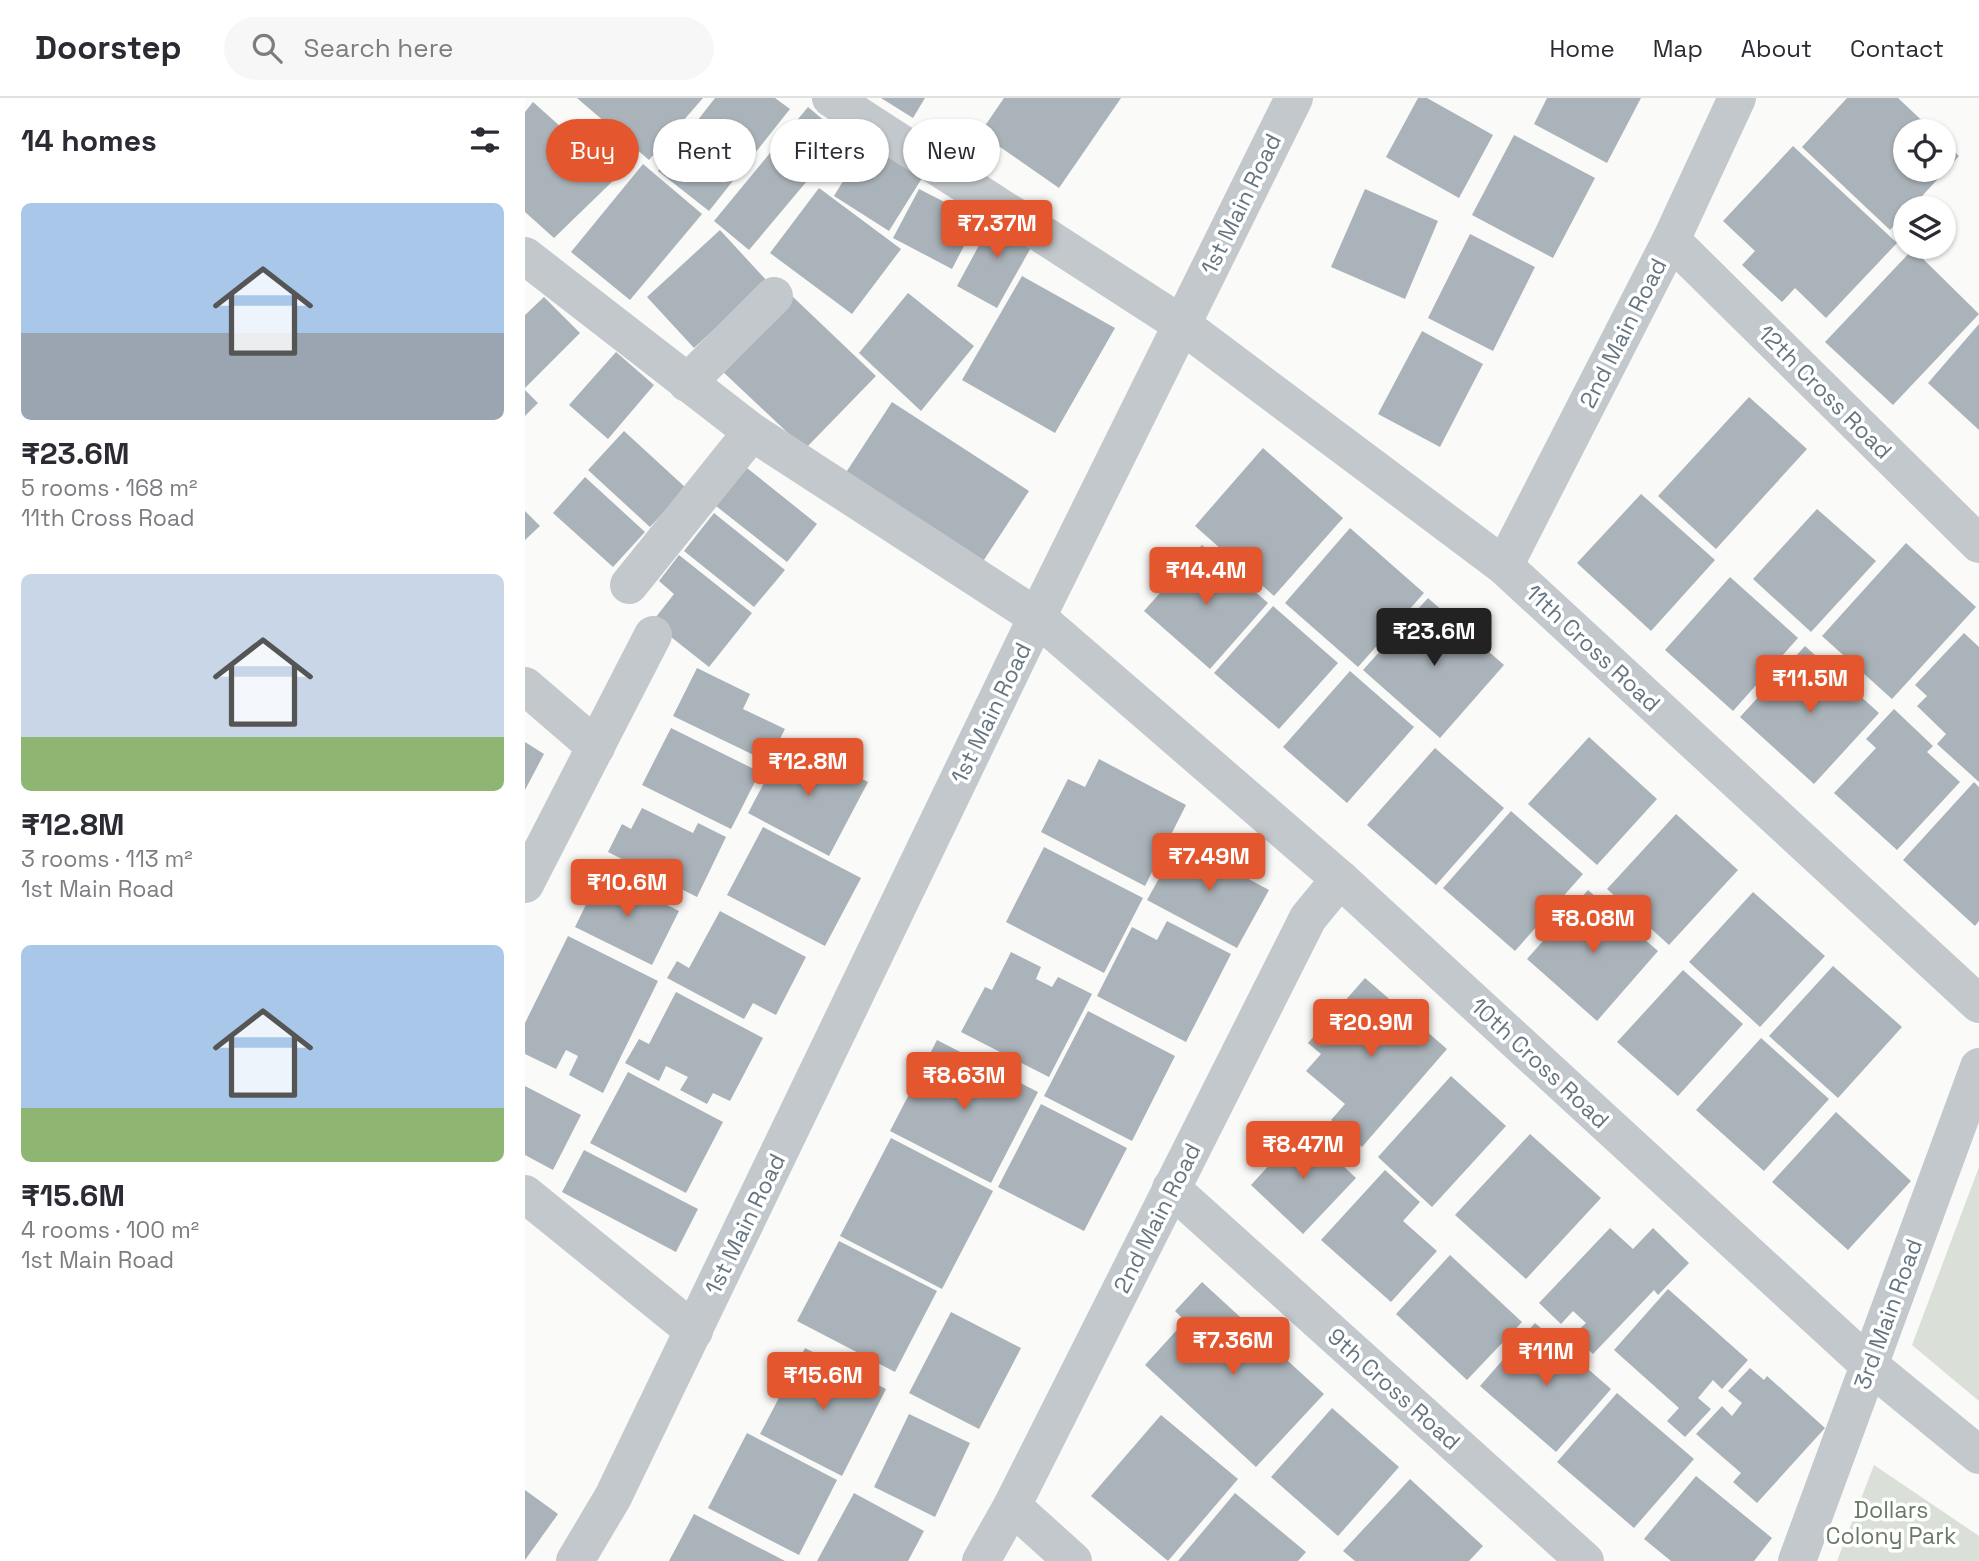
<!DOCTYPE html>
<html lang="en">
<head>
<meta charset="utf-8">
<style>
  :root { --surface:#fff; --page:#f7f7f7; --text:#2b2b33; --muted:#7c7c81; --line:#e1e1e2; --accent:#e4572e }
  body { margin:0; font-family:"Space Grotesk",sans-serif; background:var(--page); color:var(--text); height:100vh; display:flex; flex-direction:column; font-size:26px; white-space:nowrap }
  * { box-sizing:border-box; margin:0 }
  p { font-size:23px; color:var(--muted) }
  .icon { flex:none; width:38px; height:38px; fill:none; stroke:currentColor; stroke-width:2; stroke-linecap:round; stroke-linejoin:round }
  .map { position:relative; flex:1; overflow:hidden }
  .sheet { display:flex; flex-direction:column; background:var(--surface); width:525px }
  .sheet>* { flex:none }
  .top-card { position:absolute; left:21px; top:21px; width:665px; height:63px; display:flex; gap:14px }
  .buttons { position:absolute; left:1368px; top:21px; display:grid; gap:14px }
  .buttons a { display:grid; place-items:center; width:63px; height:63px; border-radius:50%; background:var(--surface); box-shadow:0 2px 5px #0004; font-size:35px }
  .price { position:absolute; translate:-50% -60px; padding:0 16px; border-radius:7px; background:var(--accent); color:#fff; font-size:23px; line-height:46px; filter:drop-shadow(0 2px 4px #0008) }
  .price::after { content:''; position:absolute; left:50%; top:42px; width:21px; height:16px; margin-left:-10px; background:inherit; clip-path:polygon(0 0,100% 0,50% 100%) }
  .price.active { background:#222; color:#fff }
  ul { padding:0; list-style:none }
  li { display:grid; align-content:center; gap:14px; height:371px; padding:0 21px }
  li span { display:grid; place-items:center; height:217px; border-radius:10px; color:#555 }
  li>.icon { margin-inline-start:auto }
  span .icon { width:126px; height:126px; fill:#fffc; stroke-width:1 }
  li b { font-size:30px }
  h2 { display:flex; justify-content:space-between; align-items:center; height:84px; padding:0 21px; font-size:30px }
  .tag { padding:0 24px; border-radius:32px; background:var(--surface); box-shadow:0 2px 5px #0004; font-size:24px; line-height:63px }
  .tag.active { background:var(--accent); color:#fff }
  header { display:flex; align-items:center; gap:42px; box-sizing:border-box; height:98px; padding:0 35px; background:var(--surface); border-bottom:2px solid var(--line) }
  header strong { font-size:33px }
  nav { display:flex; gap:38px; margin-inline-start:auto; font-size:24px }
  .search { width:490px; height:63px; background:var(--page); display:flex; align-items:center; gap:18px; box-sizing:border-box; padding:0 24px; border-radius:38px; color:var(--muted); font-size:26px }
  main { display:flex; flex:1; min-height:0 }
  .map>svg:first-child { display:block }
  .green { fill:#dadfd7 }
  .building { fill:#aab3b9 }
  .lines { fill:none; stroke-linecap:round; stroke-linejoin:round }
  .minor { stroke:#c3c8cc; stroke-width:38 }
  .labels { text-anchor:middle; stroke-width:7; stroke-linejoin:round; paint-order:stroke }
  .street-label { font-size:23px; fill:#657683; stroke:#fff }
  .park-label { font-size:23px; fill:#687a64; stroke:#fff }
</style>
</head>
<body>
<header>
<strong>Doorstep</strong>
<div class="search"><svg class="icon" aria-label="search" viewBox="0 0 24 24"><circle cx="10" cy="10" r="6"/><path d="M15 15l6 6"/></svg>Search here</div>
<nav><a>Home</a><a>Map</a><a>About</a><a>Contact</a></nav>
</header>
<main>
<section class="sheet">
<h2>14 homes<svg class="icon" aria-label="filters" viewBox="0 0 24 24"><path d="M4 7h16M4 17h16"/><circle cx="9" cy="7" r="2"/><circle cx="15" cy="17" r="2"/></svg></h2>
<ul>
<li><span style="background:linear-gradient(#a9c7e8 60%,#9aa5b1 0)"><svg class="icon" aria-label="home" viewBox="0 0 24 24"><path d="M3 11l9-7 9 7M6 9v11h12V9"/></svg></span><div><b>₹23.6M</b><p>5 rooms · 168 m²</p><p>11th Cross Road</p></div></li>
<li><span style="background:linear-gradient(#c9d6e8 75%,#8fb573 0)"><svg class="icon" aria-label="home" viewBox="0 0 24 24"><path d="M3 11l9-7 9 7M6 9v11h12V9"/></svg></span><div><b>₹12.8M</b><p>3 rooms · 113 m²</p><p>1st Main Road</p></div></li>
<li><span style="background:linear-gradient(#a9c7e8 75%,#8fb573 0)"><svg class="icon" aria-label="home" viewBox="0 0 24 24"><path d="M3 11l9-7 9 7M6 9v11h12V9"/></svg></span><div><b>₹15.6M</b><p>4 rooms · 100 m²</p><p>1st Main Road</p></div></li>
</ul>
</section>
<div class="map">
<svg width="1454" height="1463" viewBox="0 0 1454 1463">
  <rect width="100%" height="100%" fill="#fafaf8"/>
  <!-- green -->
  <g class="green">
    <polygon points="1454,1069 1454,1303 1387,1247"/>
    <polygon points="1349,1367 1454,1438 1454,1463 1312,1463"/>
  </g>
  <!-- building -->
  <g class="building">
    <polygon points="52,0 178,0 124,62"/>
    <polygon points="190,0 250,0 265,11 184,113 133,73"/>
    <polygon points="356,0 400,0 388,20"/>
    <polygon points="479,0 596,0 534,90 455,35"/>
    <polygon points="893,0 902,0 968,37 934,100 861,59"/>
    <polygon points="1022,0 1116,0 1082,65 1009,26"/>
    <polygon points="1322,0 1373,0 1408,33 1381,33 1381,72 1419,72 1419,44 1434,58 1386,110 1381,110 1381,115 1365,132 1277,49"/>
    <polygon points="8,4 92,79 29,140 0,114 0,14"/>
    <polygon points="283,9 319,39 224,152 189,123"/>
    <polygon points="989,37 1070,80 1028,160 947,117"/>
    <polygon points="343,42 399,77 364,133 309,98"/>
    <polygon points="1268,48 1372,145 1301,220 1270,190 1257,204 1217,167 1230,153 1198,123"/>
    <polygon points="118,66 177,116 105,202 46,154"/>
    <polygon points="294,90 376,151 327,216 245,155"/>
    <polygon points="394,91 453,121 427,171 368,140"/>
    <polygon points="840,91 913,123 880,201 806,169"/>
    <polygon points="472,114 513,137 472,210 432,188"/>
    <polygon points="195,132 242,183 169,250 122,199"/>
    <polygon points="945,136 1010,169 968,253 903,220"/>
    <polygon points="1388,151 1454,216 1368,307 1300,244"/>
    <polygon points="497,178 590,230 530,335 437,282"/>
    <polygon points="383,195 449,248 396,313 334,255"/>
    <polygon points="266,197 351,278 280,351 195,271"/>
    <polygon points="19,199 55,235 0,290 0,217"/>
    <polygon points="1454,226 1454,332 1403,285"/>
    <polygon points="897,233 958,266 915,349 853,316"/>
    <polygon points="91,254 129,287 83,341 44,307"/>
    <polygon points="0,292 13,305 0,318"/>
    <polygon points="1224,299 1282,351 1191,451 1133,398"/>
    <polygon points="367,304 504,393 455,468 318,379"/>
    <polygon points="99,333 161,390 125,429 63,372"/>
    <polygon points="738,350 818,420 749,498 670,428"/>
    <polygon points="222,370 292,426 262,464 191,408"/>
    <polygon points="60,379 120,434 88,469 28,415"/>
    <polygon points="1116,396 1190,462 1126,533 1052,465"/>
    <polygon points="1292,411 1351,463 1286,534 1228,481"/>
    <polygon points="0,413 15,428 0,442"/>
    <polygon points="189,415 260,472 229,509 159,453"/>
    <polygon points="825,430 899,495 833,569 760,505"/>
    <polygon points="1381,445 1451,509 1367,601 1297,538"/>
    <polygon points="677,447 743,505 685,571 619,513"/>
    <polygon points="154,457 227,515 184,569 127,524 149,496 134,483"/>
    <polygon points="1205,479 1273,540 1208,613 1140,552"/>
    <polygon points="903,500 979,567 915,640 838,572"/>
    <polygon points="748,508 813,565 754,631 689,575"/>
    <polygon points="1439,535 1454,549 1454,684 1412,646 1421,636 1392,608 1402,598 1390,587"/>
    <polygon points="1280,548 1354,615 1289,686 1215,619"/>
    <polygon points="172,570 225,596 218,611 260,631 243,664 148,618"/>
    <polygon points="825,573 889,629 822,705 758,649"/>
    <polygon points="1369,611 1408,648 1402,654 1435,684 1372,752 1309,695 1351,650 1341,641"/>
    <polygon points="146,630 235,674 206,731 117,687"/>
    <polygon points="1064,639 1132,701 1072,767 1003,706"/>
    <polygon points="262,642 343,684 304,758 223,715"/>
    <polygon points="0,644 19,656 0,692"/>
    <polygon points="910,650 979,710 911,787 842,727"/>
    <polygon points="574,661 661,707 620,788 516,734 543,681 560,689"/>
    <polygon points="1449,684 1454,689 1454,823 1450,828 1378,762"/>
    <polygon points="117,710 168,735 173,725 201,739 172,799 83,754 97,726 106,731"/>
    <polygon points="986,713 1058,776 990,853 918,790"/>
    <polygon points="1151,716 1213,772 1144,847 1082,791"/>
    <polygon points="238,729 336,780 300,848 202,797"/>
    <polygon points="676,741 712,760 705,771 744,792 712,850 622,802 648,755 664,763"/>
    <polygon points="519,749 618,800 579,875 481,824"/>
    <polygon points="77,774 154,813 127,867 50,829"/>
    <polygon points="1063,792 1133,853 1072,923 1002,861"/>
    <polygon points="1228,794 1300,858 1235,929 1164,864"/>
    <polygon points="195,813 281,859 251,917 228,905 219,921 142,880 152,863 164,870"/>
    <polygon points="642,823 706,856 661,944 572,898 607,829 632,842"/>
    <polygon points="43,838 133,883 78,995 44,977 53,958 41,952 31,971 0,956 0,925"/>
    <polygon points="486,854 516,869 511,881 527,889 533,879 567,896 524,979 436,934 460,889 467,892"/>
    <polygon points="1308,868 1377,929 1313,1000 1244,938"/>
    <polygon points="1158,872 1218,926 1153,998 1092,944"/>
    <polygon points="840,880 922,951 837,1049 806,1022 820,1006 781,973 796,956 783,945"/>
    <polygon points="151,894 238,940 205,1003 188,995 182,1006 155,992 163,979 141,968 134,983 100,965 114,941 124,946"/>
    <polygon points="563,913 650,958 607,1043 519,998"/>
    <polygon points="1236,940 1304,1001 1239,1073 1171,1012"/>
    <polygon points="412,942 513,994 466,1085 365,1033"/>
    <polygon points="103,974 198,1024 161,1095 65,1045"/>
    <polygon points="926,978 981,1028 907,1109 853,1059"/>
    <polygon points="0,988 56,1017 28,1072 0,1057"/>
    <polygon points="516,1006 602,1050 559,1133 473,1089"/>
    <polygon points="1311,1014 1386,1083 1323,1152 1247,1084"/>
    <polygon points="778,1030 831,1080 778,1136 726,1087"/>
    <polygon points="1005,1036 1076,1100 1001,1181 930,1117"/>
    <polygon points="366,1040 468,1093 417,1191 315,1138"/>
    <polygon points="59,1052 173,1111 151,1154 37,1094"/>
    <polygon points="860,1072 895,1104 878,1123 912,1153 866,1204 796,1142"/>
    <polygon points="1085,1130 1108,1151 1128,1130 1164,1165 1133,1197 1129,1192 1068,1256 1048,1237 1061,1225 1048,1213 1036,1226 1014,1205"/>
    <polygon points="314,1143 412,1193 370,1274 272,1223"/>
    <polygon points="925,1157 997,1224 942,1282 871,1216"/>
    <polygon points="677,1184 799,1296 731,1369 620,1267 660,1223 650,1213"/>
    <polygon points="1143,1191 1223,1262 1197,1291 1188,1282 1173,1300 1186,1311 1160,1339 1142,1323 1154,1310 1089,1252"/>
    <polygon points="426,1214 496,1250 454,1331 384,1295"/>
    <polygon points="1010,1225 1086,1291 1031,1354 955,1288"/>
    <polygon points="280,1250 361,1291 317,1378 235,1336"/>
    <polygon points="1225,1270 1239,1282 1242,1278 1300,1330 1232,1405 1208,1384 1216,1375 1171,1336 1197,1308 1207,1318 1217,1305 1203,1293"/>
    <polygon points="1092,1295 1169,1361 1109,1430 1032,1364"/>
    <polygon points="807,1310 874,1369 813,1438 746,1379"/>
    <polygon points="384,1316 445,1345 410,1419 349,1389"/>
    <polygon points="636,1317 713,1381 643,1463 566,1398"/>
    <polygon points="222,1335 312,1382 274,1457 183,1410"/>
    <polygon points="1171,1378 1247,1440 1229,1463 1146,1463 1119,1441"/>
    <polygon points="885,1381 958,1448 944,1463 830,1463 818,1453"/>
    <polygon points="0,1392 33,1416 0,1462"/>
    <polygon points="329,1395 399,1433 383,1463 292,1463"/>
    <polygon points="710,1395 781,1454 773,1463 653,1463"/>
    <polygon points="169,1416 260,1463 144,1463"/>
  </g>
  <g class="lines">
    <!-- minor -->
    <g class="minor">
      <polyline points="306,0 656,226 979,468 1454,906"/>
      <polyline points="1146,142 1454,446"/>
      <polyline points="0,158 227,334 512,519 815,781 1344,1267 1454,1357"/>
      <polyline points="162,285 249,198"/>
      <polyline points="979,468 1146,142 1212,0"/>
      <polyline points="104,487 227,334"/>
      <polyline points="0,588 71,649"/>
      <polyline points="0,786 128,537"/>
      <polyline points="646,1090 1060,1463"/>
      <polyline points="0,1096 169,1233"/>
      <polyline points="487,1408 548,1463"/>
      <polyline points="50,1463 88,1399 512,519 769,0"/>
      <polyline points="456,1463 487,1408 783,820 815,781"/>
      <polyline points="1272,1463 1454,969"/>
    </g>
  </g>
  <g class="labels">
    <!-- street labels -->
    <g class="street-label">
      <text transform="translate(716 106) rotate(-64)" y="8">1st Main Road</text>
      <text transform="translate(1098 235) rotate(-63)" y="8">2nd Main Road</text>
      <text transform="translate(1300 294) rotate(45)" y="8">12th Cross Road</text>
      <text transform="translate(1068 550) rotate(43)" y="8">11th Cross Road</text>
      <text transform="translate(466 615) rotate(-64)" y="8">1st Main Road</text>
      <text transform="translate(1015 965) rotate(43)" y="8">10th Cross Road</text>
      <text transform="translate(632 1120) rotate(-63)" y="8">2nd Main Road</text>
      <text transform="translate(220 1126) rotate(-64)" y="8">1st Main Road</text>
      <text transform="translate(1363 1216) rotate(-70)" y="8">3rd Main Road</text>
      <text transform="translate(869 1291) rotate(42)" y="8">9th Cross Road</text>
    </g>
    <!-- park labels -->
    <g class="park-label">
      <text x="1366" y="1420">Dollars<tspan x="1366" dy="26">Colony Park</tspan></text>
    </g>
  </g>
</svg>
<div class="buttons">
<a><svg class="icon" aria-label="locate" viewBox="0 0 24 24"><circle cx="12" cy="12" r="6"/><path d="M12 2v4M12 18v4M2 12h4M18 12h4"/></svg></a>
<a><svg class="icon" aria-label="layers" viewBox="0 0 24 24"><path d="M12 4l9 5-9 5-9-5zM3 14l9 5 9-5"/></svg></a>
</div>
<b class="price" style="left:472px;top:162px">₹7.37M</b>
<b class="price" style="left:681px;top:509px">₹14.4M</b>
<b class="price active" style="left:909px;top:570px">₹23.6M</b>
<b class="price" style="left:1285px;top:617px">₹11.5M</b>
<b class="price" style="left:283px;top:700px">₹12.8M</b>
<b class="price" style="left:684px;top:795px">₹7.49M</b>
<b class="price" style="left:102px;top:821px">₹10.6M</b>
<b class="price" style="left:1068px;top:857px">₹8.08M</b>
<b class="price" style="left:846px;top:961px">₹20.9M</b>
<b class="price" style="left:439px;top:1014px">₹8.63M</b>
<b class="price" style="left:778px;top:1083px">₹8.47M</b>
<b class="price" style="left:708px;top:1279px">₹7.36M</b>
<b class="price" style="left:1021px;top:1290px">₹11M</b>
<b class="price" style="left:298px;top:1314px">₹15.6M</b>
<div class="top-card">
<a class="tag active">Buy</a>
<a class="tag">Rent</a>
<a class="tag">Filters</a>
<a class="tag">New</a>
</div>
</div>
</main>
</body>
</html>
